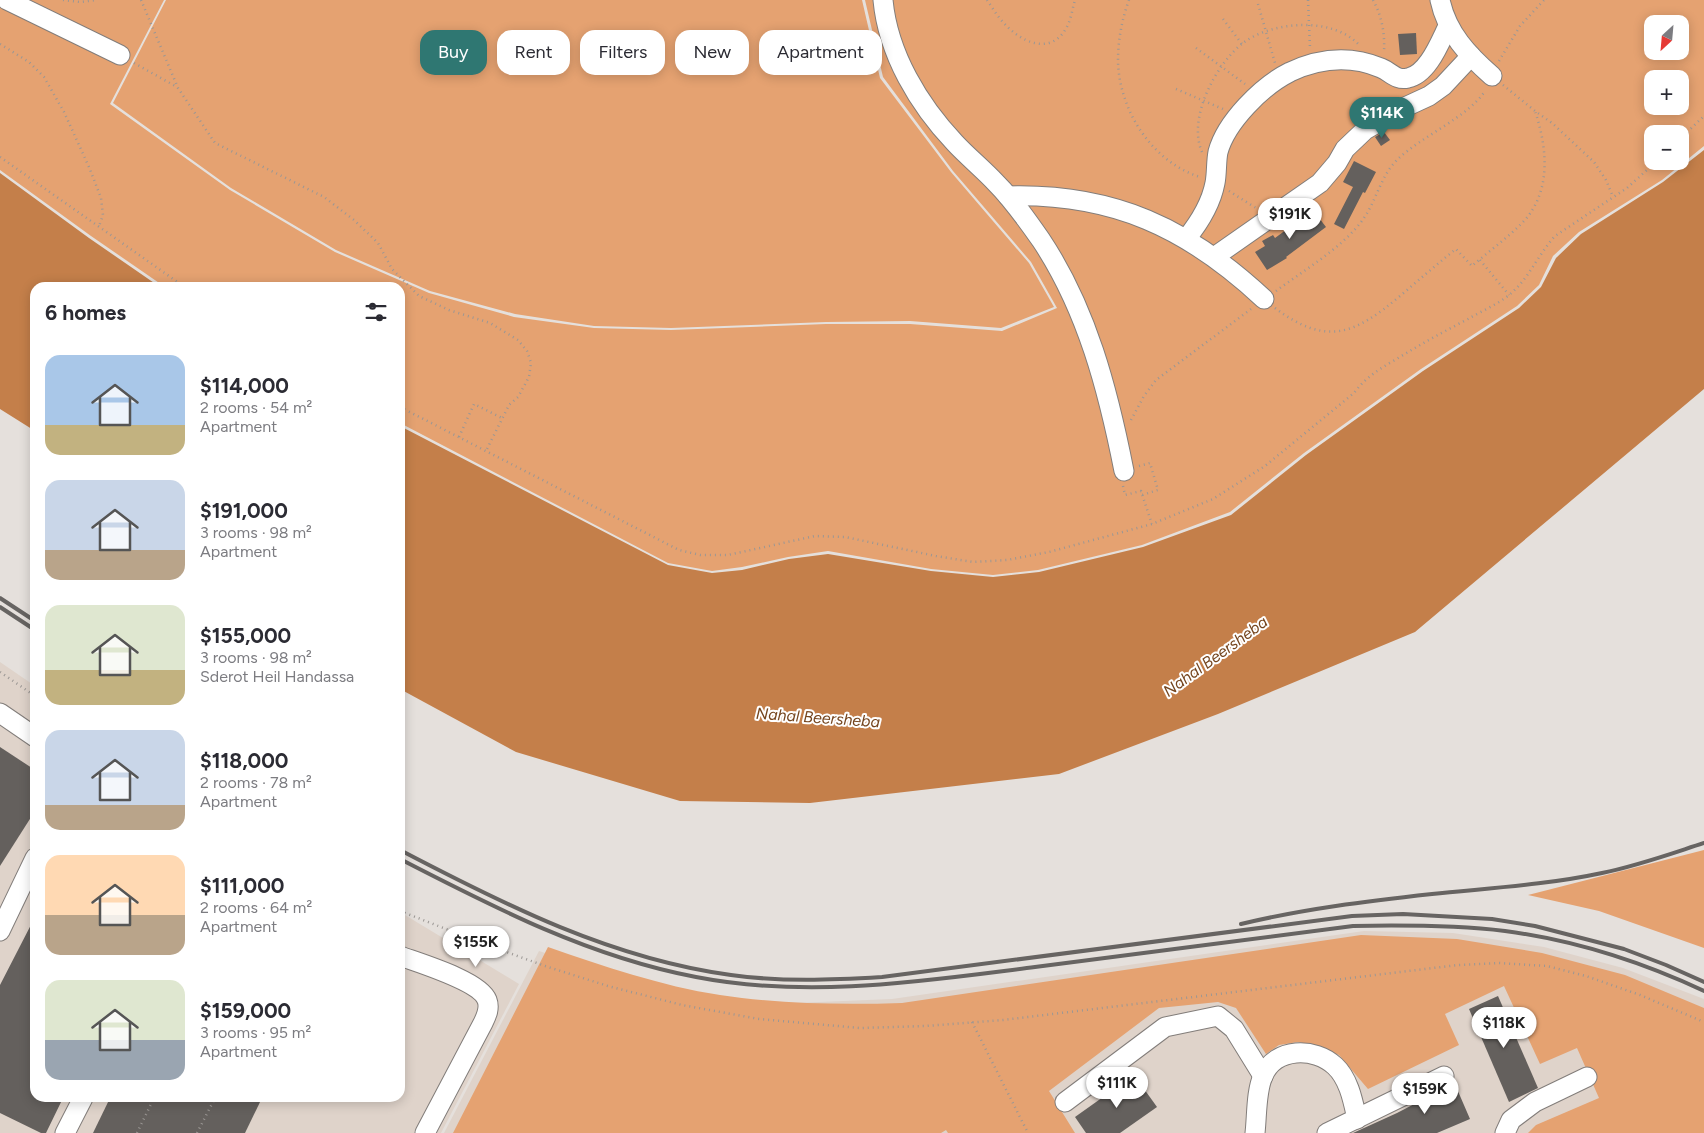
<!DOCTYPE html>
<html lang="en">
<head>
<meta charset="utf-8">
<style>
  :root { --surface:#fff; --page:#f2f2f3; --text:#2b2b33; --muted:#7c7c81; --accent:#2f7772 }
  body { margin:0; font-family:Figtree,sans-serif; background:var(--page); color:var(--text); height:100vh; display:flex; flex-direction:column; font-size:19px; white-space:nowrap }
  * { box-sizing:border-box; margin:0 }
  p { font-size:16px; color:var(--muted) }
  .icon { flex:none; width:28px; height:28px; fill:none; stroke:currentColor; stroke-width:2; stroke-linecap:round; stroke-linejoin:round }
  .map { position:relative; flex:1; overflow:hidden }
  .drawer { position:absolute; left:30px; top:282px; width:375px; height:820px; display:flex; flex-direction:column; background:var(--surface); border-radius:15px; box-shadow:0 2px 12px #0003 }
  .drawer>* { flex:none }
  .guide { position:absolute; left:420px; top:30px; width:475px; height:45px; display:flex; gap:10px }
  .needle { width:32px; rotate:206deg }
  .buttons { position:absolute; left:1644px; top:15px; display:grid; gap:10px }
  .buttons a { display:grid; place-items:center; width:45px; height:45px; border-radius:10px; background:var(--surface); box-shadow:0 2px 12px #0003; font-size:25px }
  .price { position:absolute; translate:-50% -42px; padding:0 11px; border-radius:18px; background:#fff; color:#222; font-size:16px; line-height:32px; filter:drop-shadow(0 1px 2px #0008) }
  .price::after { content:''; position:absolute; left:50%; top:30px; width:15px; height:11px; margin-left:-8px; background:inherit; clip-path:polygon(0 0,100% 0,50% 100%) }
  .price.on { background:var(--accent); color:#fff }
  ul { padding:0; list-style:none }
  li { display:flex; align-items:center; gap:15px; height:125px; padding:0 15px }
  li span { display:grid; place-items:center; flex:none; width:140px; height:100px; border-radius:15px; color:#555 }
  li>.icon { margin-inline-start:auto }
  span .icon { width:60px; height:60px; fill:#fffc; stroke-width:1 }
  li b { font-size:21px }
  h2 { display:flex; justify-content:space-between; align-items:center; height:60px; padding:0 15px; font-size:21px }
  .chip { padding:0 18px; border-radius:15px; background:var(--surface); box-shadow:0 2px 12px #0003; font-size:18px; line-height:45px }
  .chip.on { background:var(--accent); color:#fff }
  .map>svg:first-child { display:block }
  .built { fill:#dfd3ca }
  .green { fill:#e5a271; fill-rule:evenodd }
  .water { fill:#c47f4a }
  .building { fill:#64605d }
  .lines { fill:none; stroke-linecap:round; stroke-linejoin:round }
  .minor-casing { stroke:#827d7a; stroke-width:21 }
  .path { stroke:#9b9794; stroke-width:2.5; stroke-dasharray:1 4; stroke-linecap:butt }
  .minor { stroke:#fff; stroke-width:19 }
  .rail { stroke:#676462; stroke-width:4 }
  .labels { text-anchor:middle; stroke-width:4; stroke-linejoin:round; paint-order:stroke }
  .water-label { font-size:16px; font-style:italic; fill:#75451e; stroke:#fff }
</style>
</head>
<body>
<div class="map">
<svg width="1704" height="1133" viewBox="0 0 1704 1133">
  <rect width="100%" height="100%" fill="#e5e0dc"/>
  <!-- built -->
  <g class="built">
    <polygon points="0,662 35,686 35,1098 400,1098 400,912 519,984 441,1133 0,1133"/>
    <polygon points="1364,931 1453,933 1544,947 1623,968 1704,999 1704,1133 444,1133 539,951 621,977 678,993 771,1004 892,999"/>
  </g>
  <!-- green -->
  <g class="green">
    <path d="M0,0H164L110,104L230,190L335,252L429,293L514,317L594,328L671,330L826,324H910L1002,331L1057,308L1031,262L953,171L883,77L865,0H1704V146L1662,180L1579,232L1553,256L1539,285L1517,306L1421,369L1304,453L1230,512L1142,545L1038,570L993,575L931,569L828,551L788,557L742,567L712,571L668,563L400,423V288L165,287L91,236L0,170ZM1652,24H1680V51H1652ZM1652,79H1680V106H1652ZM1652,134H1680V161H1652Z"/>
    <polygon points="166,0 862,0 880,78 951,172 1029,263 1054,307 1001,328 910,321 826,322 671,328 594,326 515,314 430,291 336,250 231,188 113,103"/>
    <polygon points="1704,850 1704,948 1599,911 1528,895"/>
    <path d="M1361,935L1457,939L1542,953L1625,975L1704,1008V1133H1528L1536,1125L1599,1098L1577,1048L1540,1064L1504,986L1445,1014L1459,1045L1368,1089L1339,1055L1317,1046L1298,1042L1279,1045L1266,1054L1236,1008L1218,1002L1159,1008L1049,1091L1075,1133H948L946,1130L941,1133H453L548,947C603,966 661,986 720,995C779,1004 841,1005 902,1003Z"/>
  </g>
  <!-- water -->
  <g class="water">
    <polygon points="1704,150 1704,389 1415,632 1218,714 1059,774 810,803 680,801 516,752 400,689 400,426 668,565 712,573 742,570 789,559 828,554 931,571 993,577 1039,572 1143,547 1231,515 1306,455 1423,371 1519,308 1541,287 1556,258 1581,234 1663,182"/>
    <polygon points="0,173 89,238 160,287 35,288 35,431 0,409"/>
  </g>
  <!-- building -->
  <g class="building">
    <polygon points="1416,33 1417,54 1400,55 1398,34"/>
    <polygon points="1384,132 1390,140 1381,146 1375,137"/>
    <polygon points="1354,161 1376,172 1365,193 1363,192 1344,229 1334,224 1353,187 1343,182"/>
    <polygon points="1313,210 1326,227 1286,257 1287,258 1267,270 1255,252 1265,246 1262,241 1273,235 1275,238"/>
    <polygon points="0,747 35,770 35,811 0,866"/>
    <polygon points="35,917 35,1098 63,1098 46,1133 41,1133 0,1113 0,985"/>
    <polygon points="1498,996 1538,1088 1509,1102 1469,1009"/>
    <polygon points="1134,1075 1157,1107 1120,1133 1086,1133 1075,1117"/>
    <polygon points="1454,1082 1470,1119 1437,1133 1353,1133 1397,1113 1449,1086"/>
    <polygon points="110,1098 262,1098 245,1133 93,1133"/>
  </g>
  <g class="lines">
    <!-- minor casing -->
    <g class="minor-casing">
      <g id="minor">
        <polyline points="7,0 120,55"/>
        <path d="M883,0C888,54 919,105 955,143C968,157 983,169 996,183C1013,200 1027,220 1041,240C1087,309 1108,390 1124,471"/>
        <path d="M1440,0C1447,33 1468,55 1492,76"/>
        <path d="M1008,196C1113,193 1188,228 1264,299"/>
        <path d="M1186,239C1199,223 1211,204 1215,183C1217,173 1216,162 1218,152C1226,122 1262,86 1290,72C1320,58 1350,55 1381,68C1391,72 1396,81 1408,78C1428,74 1440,42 1448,26"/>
        <polyline points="1214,257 1320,183 1337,163 1345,149 1365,130 1403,108 1429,96 1443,86 1471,56"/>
        <polyline points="0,713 35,737"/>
        <polyline points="0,931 35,858"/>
        <path d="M400,956C419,963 480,981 487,1000C490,1008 487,1015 483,1023L425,1133"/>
        <polyline points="1065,1102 1165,1027 1218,1016 1234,1029 1263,1076"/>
        <polyline points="65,1133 83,1098"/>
        <path d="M1255,1133C1257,1116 1256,1091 1263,1076C1275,1047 1315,1047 1335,1066C1349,1079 1353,1101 1357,1119"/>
        <polyline points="1327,1133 1444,1076"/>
        <polyline points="1505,1133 1511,1120 1535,1102 1587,1077"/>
      </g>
    </g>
    <!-- path -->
    <g class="path">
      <polyline points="63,0 80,2 97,0"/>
      <polyline points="141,0 178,88 215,143 324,197 354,220 378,243 392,269 419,296 449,310 490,323 518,340 527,351 531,363 529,377 518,397 509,405 486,451"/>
      <path d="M987,0C992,7 997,16 1003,22C1019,41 1049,56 1065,30C1071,21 1072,10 1075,0"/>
      <path d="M1129,0C1122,19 1118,40 1118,61C1119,110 1152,162 1200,177"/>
      <polyline points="1308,0 1310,48"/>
      <path d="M1373,0C1382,16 1385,34 1384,52"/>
      <polyline points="1258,4 1275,63"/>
      <polyline points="1223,19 1242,44"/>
      <polyline points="0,44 29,62 44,77 64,112 89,167 101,198 103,215 99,226"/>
      <polyline points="1196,48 1245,84"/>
      <polyline points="1499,61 1520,26 1544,0"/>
      <polyline points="134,63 177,87"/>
      <polyline points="1503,85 1535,111 1552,123 1594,162 1606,180 1613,197"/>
      <polyline points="1176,89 1223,109"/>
      <polyline points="1680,139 1704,116"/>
      <path d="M1202,152C1187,118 1216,64 1243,43C1272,21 1334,16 1360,46"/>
      <polyline points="0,157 186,288"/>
      <polyline points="1229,191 1256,208"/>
      <polyline points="1480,260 1509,295"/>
      <path d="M1276,291C1304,270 1344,247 1364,218C1377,199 1381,175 1398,159C1422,136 1468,117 1485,91"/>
      <path d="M1275,308C1327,347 1355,334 1400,296C1419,280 1437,264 1456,249L1472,266C1489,251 1509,237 1524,221C1552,190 1547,147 1535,111"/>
      <path d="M400,407L679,550L700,555H728L815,536L845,537L936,556L973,562L1007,560L1049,552L1152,524L1213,499L1265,466L1354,393C1365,378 1379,369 1395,360C1419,345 1443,332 1468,319C1480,312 1494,306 1505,298C1528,282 1536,257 1555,236L1627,188L1657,161"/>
      <polyline points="1131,420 1144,396 1156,380 1251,309"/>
      <polyline points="459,437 474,404 502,418"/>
      <polyline points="1139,466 1150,463 1158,490 1142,495"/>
      <polyline points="1123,486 1125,495 1141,491 1152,524"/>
      <polyline points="0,672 35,696"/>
      <polyline points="400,911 487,945 548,967 608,986 682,1005 759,1019 860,1028 926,1026 1003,1020 1458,965 1499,963 1547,966 1586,976 1640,995 1704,1022"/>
      <polyline points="972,1022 1028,1133"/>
      <polyline points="137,1133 154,1098"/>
      <polyline points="197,1133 215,1098"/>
    </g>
    <!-- minor -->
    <use href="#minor" class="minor"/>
    <!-- rail -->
    <g class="rail">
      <polyline points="0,598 35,621"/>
      <polyline points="0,607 35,630"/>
      <path d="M400,850C505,905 612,959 731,975C781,982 832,980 882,977L1352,916L1403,914L1492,919L1535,926L1624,949L1666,965L1704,982"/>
      <path d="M400,859C495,908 590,957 696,977C809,999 923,981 1035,967C1141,953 1247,940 1353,926C1404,925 1454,925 1505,931C1573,940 1642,962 1704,991"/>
      <path d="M1241,924C1303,909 1368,901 1432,894C1489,888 1546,885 1602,873C1637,866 1670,854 1704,843"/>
    </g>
  </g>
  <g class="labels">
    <!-- water labels -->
    <g class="water-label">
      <text transform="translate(1215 656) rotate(-36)" y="6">Nahal Beersheba</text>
      <text transform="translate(818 717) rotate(4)" y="6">Nahal Beersheba</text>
    </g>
  </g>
</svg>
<div class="buttons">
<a><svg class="needle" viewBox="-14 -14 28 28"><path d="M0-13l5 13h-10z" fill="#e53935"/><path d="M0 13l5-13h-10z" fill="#7c7c81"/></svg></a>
<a>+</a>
<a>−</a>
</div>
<b class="price on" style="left:1382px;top:139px">$114K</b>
<b class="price" style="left:1290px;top:240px">$191K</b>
<b class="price" style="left:476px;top:968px">$155K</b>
<b class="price" style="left:1504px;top:1049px">$118K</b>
<b class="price" style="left:1117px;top:1109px">$111K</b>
<b class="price" style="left:1425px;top:1115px">$159K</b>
<div class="guide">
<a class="chip on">Buy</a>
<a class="chip">Rent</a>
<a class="chip">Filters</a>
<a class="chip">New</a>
<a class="chip">Apartment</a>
</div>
<section class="drawer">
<h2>6 homes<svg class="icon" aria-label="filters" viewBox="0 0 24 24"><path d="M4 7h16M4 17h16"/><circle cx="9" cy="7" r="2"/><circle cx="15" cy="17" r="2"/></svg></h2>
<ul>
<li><span style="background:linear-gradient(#a9c7e8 70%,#c2b280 0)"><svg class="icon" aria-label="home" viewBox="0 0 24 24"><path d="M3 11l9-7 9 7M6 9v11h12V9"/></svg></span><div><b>$114,000</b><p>2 rooms · 54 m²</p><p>Apartment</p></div></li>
<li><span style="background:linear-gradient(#c9d6e8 70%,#b9a48a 0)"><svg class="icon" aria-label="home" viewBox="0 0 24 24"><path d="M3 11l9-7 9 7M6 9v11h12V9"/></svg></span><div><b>$191,000</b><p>3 rooms · 98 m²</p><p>Apartment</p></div></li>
<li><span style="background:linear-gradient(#dfe7d0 65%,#c2b280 0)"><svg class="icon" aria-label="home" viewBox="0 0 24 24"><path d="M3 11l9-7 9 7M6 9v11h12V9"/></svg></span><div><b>$155,000</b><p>3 rooms · 98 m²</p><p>Sderot Heil Handassa</p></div></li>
<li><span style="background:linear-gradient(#c9d6e8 75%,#b9a48a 0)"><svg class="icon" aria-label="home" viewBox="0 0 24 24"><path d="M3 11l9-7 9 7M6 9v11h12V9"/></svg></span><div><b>$118,000</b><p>2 rooms · 78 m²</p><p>Apartment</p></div></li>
<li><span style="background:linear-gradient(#ffd9b3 60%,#b9a48a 0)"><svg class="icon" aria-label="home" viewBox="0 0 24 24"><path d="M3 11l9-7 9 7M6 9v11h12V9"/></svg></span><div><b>$111,000</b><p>2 rooms · 64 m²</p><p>Apartment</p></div></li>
<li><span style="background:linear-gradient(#dfe7d0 60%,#9aa5b1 0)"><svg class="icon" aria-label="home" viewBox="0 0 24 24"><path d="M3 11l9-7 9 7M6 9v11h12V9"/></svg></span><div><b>$159,000</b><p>3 rooms · 95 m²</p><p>Apartment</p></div></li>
</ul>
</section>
</div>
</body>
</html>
